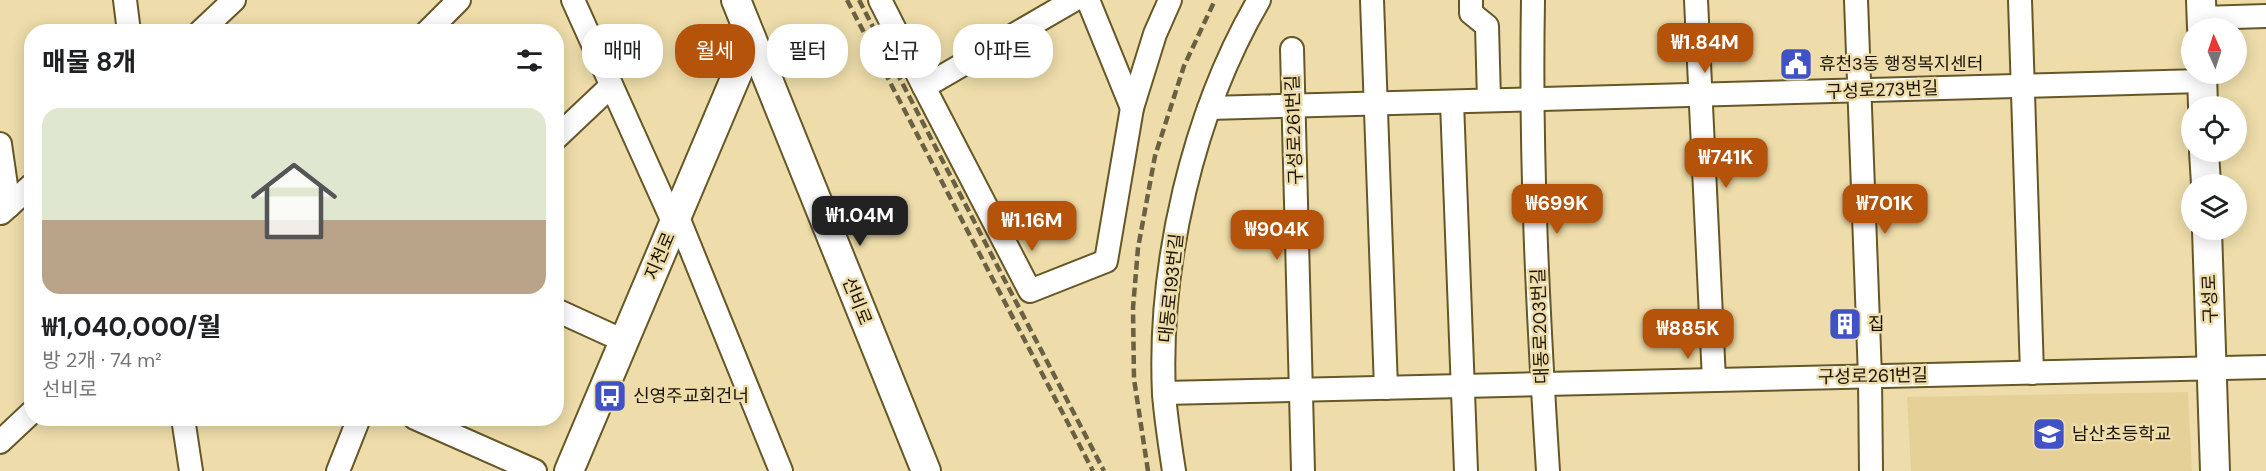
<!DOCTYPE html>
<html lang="ko">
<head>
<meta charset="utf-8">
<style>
  :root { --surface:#fff; --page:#f6f6f6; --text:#202124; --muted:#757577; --line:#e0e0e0; --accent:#b45309 }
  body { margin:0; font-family:"DM Sans","Noto Sans KR",sans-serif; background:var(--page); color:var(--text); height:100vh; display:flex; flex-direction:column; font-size:22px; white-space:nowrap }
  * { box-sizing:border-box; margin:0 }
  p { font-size:20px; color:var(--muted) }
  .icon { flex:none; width:33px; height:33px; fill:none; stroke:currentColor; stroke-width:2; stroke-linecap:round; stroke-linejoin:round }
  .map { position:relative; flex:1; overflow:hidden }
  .side { position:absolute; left:24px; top:24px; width:540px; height:402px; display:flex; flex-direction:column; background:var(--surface); border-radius:24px; box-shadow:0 3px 15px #0003 }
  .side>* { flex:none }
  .top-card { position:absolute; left:582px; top:24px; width:570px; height:54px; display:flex; gap:12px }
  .needle { width:39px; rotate:357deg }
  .controls { position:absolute; left:2181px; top:18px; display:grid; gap:12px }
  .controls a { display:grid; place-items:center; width:66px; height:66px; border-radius:50%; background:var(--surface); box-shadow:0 3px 15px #0003; font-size:30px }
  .price { position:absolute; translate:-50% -51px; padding:0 14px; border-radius:12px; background:var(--accent); color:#fff; font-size:20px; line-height:39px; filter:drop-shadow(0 2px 3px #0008) }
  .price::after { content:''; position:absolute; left:50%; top:36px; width:18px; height:14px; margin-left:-9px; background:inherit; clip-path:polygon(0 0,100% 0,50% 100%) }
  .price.current { background:#222; color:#fff }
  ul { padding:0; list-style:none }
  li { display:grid; align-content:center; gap:12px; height:318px; padding:0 18px }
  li+li { border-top:2px solid var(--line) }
  li span { display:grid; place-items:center; height:186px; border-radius:18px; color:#555 }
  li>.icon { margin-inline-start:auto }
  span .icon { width:108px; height:108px; fill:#fffc; stroke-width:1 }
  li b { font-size:26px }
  h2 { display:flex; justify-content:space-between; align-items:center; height:72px; padding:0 18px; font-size:26px }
  .chip { padding:0 21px; border-radius:24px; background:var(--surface); box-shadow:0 3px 15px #0003; font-size:21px; line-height:54px }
  .chip.current { background:var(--accent); color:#fff }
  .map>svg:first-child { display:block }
  .built { fill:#e5d197 }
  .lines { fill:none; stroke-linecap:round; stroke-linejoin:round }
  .minor-casing { stroke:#665727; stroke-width:26 }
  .major-casing { stroke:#665727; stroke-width:32 }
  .minor { stroke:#fff; stroke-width:22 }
  .major { stroke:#fff; stroke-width:28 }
  .rail { stroke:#6a6042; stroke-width:4.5; stroke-dasharray:9 4.5; stroke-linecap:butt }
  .labels { text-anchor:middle; stroke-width:5; stroke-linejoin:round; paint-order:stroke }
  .poi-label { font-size:18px; fill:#191302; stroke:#eda; text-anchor:start }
  .street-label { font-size:18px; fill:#191302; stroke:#eda }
</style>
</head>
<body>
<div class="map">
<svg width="2266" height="471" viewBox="0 0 2266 471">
  <rect width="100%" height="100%" fill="#eda"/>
  <!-- built -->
  <polygon class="built" points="2188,392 2192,471 1911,471 1907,397"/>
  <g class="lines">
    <!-- minor casing -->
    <g class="minor-casing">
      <g id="minor">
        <polyline points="125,0 129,32"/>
        <polyline points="573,0 674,224"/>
        <polyline points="880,0 924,87"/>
        <polyline points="1074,0 924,87 1030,291 1106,261 1132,108 1155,34 1170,0"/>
        <polyline points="1088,0 1132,108"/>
        <polyline points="1372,0 1386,388"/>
        <polyline points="1471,0 1471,13 1487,26 1489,100"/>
        <path d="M1533,0C1530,157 1538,314 1548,471"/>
        <polyline points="1696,0 1714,380"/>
        <polyline points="1856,0 1870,377 1871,471"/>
        <polyline points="2020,0 2032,373"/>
        <polyline points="2202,18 2266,16"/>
        <polyline points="200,32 234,0"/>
        <polyline points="427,32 459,0"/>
        <polyline points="1292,49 1303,471"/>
        <polyline points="1452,102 1466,471"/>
        <polyline points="1209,108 2202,81"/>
        <polyline points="556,138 611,86"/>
        <polyline points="0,144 9,206"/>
        <polyline points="1,213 32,185"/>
        <polyline points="677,215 781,471"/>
        <polyline points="556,310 624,341"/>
        <polyline points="1164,393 2266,367"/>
        <polyline points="183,418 191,471"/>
        <polyline points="415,418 535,471"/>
        <polyline points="0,442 32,412"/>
        <polyline points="338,471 359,418"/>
        <path d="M1174,471C1170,445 1166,420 1164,394C1158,264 1193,113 1259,0"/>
      </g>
    </g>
    <!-- major casing -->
    <g class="major-casing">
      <g id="major">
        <polyline points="736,0 926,471"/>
        <polyline points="2201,0 2202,28"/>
        <polyline points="2202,74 2203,106"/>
        <polyline points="2204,152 2206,184"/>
        <polyline points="2207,230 2215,471"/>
        <polyline points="569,471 751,41"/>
      </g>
    </g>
    <!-- minor -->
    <use href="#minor" class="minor"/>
    <!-- major -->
    <use href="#major" class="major"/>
    <!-- rail -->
    <g class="rail">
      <polyline points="847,0 1093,471"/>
      <polyline points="859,0 1104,471"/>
      <polyline points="1148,471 1134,379 1133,308 1138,248 1155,156 1184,66 1215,0"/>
    </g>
  </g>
  <!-- icons -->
  <defs>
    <g id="civic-square" transform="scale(1.725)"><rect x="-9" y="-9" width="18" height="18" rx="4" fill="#4052c6" stroke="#eda"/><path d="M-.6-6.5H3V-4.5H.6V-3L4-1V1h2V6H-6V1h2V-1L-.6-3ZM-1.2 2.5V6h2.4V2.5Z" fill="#fff"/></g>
    <g id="building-square" transform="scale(1.725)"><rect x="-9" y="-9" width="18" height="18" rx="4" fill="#4052c6" stroke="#eda"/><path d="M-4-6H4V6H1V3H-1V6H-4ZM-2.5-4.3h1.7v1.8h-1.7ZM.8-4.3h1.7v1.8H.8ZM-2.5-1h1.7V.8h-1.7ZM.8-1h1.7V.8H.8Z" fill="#fff"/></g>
    <g id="bus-square" transform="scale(1.725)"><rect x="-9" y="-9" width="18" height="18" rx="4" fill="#4052c6" stroke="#eda"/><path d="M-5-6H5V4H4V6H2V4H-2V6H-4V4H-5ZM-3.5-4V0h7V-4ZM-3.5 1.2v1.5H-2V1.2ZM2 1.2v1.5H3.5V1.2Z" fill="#fff"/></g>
    <g id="school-square" transform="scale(1.725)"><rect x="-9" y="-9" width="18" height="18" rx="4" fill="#4052c6" stroke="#eda"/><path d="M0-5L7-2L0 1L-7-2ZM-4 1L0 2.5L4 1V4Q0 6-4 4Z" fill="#fff"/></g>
  </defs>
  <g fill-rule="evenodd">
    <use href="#civic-square" x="1796" y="64"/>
    <use href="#building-square" x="1845" y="324"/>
    <use href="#bus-square" x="610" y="396"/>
    <use href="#school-square" x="2049" y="434"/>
  </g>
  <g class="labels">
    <!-- poi labels -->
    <g class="poi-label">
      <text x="1819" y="70">휴천3동 행정복지센터</text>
      <text x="1868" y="330">집</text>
      <text x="633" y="402">신영주교회건너</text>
      <text x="2072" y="440">남산초등학교</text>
    </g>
    <!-- street labels -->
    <g class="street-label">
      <text transform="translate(1882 90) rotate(-2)" y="6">구성로273번길</text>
      <text transform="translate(1294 130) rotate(-92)" y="6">구성로261번길</text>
      <text transform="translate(660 256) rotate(-67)" y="6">지천로</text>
      <text transform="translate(1171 288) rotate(-84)" y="6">대동로193번길</text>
      <text transform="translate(2210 299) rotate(-92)" y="6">구성로</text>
      <text transform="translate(857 301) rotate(68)" y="6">선비로</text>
      <text transform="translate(1540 326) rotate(-92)" y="6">대동로203번길</text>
      <text transform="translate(1873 376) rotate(-1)" y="6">구성로261번길</text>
    </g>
  </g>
</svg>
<div class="controls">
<a><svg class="needle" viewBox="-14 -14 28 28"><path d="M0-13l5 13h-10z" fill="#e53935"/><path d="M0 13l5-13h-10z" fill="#757577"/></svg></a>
<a><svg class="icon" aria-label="locate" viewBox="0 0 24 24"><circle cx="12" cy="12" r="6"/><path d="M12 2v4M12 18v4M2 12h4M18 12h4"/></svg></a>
<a><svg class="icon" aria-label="layers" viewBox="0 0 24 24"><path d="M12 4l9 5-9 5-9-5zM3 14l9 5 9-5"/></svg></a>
</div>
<b class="price" style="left:1705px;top:74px">₩1.84M</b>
<b class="price" style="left:1726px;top:189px">₩741K</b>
<b class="price" style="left:1557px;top:235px">₩699K</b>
<b class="price" style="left:1885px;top:235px">₩701K</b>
<b class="price current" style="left:860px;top:247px">₩1.04M</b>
<b class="price" style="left:1032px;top:252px">₩1.16M</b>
<b class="price" style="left:1277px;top:261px">₩904K</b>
<b class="price" style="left:1688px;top:360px">₩885K</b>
<div class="top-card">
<a class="chip">매매</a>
<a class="chip current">월세</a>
<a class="chip">필터</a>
<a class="chip">신규</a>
<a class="chip">아파트</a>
</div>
<section class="side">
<h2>매물 8개<svg class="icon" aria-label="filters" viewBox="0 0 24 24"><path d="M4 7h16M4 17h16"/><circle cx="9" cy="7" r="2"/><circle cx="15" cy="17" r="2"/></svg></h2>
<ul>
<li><span style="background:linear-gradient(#dfe7d0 60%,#b9a48a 0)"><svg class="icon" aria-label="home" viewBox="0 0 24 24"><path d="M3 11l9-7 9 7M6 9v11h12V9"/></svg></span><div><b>₩1,040,000/월</b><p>방 2개 · 74 m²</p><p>선비로</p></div></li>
</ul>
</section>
</div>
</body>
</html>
